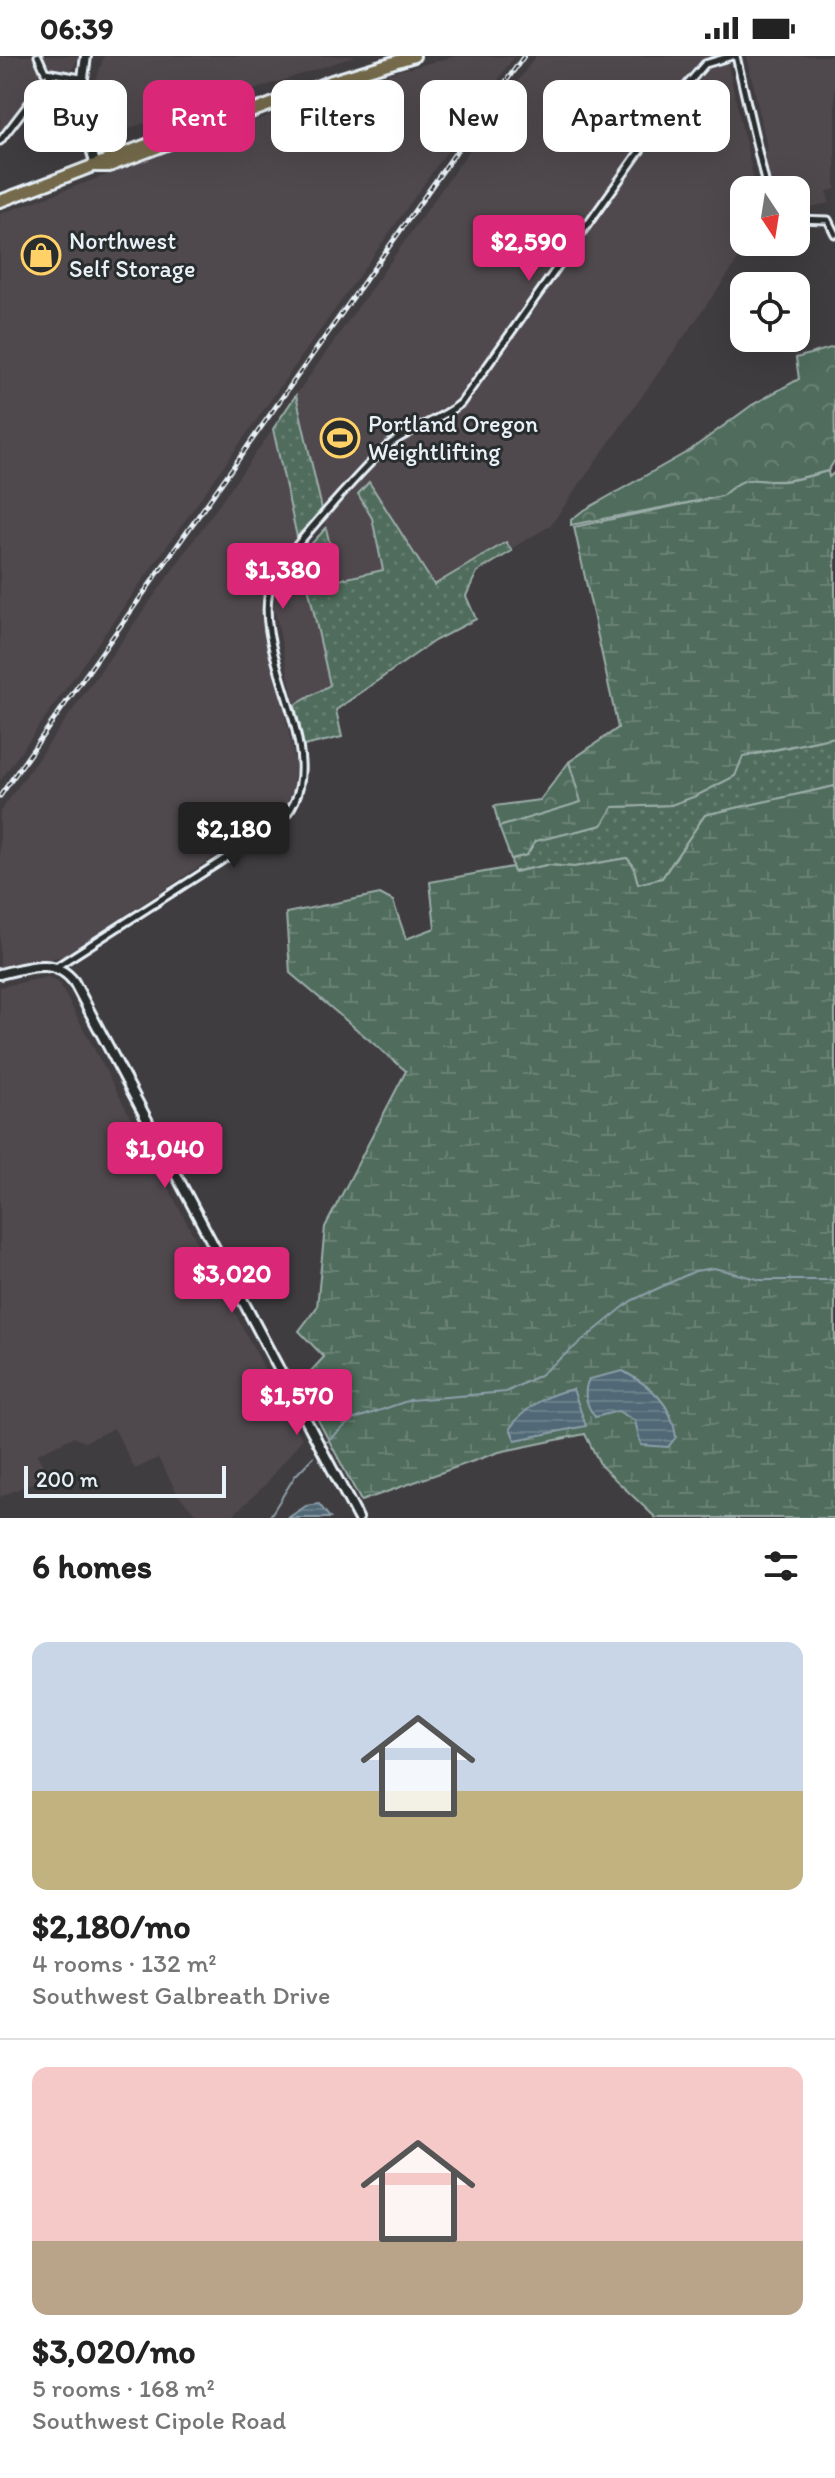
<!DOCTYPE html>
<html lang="en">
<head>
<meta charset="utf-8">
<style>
  :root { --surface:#fff; --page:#f2f2f2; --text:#222; --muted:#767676; --line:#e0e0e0; --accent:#db2777 }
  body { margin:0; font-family:Itim,sans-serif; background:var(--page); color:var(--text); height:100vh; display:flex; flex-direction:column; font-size:30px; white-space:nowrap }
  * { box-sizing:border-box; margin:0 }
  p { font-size:26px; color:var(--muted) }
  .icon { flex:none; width:44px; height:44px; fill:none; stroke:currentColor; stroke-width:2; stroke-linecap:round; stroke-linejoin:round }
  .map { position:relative; height:1462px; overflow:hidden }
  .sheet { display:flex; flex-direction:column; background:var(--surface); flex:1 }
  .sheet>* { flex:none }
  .banner { position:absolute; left:24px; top:24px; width:788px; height:72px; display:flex; gap:16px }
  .needle { width:52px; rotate:168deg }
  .tools { position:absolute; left:730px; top:120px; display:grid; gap:16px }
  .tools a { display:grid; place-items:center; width:80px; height:80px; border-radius:16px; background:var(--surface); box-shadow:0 8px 32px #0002; font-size:40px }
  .scale { position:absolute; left:24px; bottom:20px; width:202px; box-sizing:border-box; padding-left:8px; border:4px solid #e8f1f8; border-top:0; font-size:22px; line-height:28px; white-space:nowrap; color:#e8f1f8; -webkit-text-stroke:6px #2a2d2e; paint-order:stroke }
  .price { position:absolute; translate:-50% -68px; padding:0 18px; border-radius:8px; background:var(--accent); color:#fff; font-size:26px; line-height:52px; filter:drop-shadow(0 2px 4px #0008) }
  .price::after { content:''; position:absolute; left:50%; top:48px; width:24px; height:18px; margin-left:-12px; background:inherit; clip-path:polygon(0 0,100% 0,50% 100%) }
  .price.current { background:#222; color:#fff }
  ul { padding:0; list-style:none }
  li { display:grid; align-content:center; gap:16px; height:424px; padding:0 32px }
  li+li { border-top:2px solid var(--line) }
  li span { display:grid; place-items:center; height:248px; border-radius:16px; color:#555 }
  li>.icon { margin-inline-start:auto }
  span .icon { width:144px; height:144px; fill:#fffc; stroke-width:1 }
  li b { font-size:34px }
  h2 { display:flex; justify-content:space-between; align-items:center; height:96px; padding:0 32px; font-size:34px }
  .chip { padding:0 28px; border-radius:16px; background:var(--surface); box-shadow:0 8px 32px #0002; font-size:28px; line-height:72px }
  .chip.current { background:var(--accent); color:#fff }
  .status { display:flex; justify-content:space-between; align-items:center; height:56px; padding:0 40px; background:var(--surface); direction:ltr }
  .status svg { height:22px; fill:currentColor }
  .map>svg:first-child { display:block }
  .built { fill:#50484d }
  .grass { fill:url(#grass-dots); stroke:#9caeaa; stroke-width:2 }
  .forest { fill:url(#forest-crowns); stroke:#9caeaa; stroke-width:2 }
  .wetland { fill:url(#wetland-marsh); stroke:#9caeaa; stroke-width:2 }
  .water { fill:url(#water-rules); stroke:#8d9faa; stroke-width:2 }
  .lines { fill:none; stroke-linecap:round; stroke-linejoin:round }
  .stream { stroke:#8d9faa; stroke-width:2 }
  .street-casing { stroke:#e8f1f8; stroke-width:11 }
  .secondary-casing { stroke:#e8f1f8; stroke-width:14 }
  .highway-casing { stroke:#e8f1f8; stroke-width:16 }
  .street { stroke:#2a2d2e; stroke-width:5 }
  .secondary { stroke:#2a2d2e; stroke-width:8 }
  .highway { stroke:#746b4b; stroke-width:10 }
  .rail-casing { stroke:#e8f1f8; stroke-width:5 }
  .rail { stroke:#2a2d2e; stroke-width:2; stroke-dasharray:6; stroke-linecap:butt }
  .labels { text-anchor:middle; stroke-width:6; stroke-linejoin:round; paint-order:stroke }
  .poi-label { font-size:24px; fill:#e8f1f8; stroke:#2a2d2e; text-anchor:start }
</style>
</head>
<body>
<div class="status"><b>06:39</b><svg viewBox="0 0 49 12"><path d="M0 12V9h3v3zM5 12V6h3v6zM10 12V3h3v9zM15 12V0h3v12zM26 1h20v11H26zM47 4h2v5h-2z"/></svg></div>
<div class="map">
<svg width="835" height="1462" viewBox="0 0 835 1462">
  <defs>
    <pattern id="grass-dots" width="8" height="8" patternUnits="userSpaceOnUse" patternTransform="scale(2)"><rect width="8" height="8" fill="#506c5c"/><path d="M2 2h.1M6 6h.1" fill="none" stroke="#698174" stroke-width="1.8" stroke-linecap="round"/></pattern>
    <pattern id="forest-crowns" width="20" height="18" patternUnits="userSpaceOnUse" patternTransform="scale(2)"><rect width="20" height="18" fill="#506c5c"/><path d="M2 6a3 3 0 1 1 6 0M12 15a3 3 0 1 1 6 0" fill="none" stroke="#698174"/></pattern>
    <pattern id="wetland-marsh" width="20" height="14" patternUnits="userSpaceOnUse" patternTransform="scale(2)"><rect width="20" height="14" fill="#506c5c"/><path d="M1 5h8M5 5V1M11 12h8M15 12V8" fill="none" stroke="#698174"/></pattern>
    <pattern id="water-rules" width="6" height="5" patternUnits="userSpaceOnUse" patternTransform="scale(2)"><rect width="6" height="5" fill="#516976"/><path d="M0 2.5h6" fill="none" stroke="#6a7f8a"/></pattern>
  </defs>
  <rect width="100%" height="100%" fill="#403d40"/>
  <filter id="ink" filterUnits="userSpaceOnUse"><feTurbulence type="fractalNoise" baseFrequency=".0125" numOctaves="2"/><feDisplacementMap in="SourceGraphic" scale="16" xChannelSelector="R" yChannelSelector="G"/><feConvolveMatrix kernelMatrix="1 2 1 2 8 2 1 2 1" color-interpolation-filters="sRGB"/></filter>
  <g filter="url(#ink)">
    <!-- built -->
    <g class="built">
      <polygon points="0,0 79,0 71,16 42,13 43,29 0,81"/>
      <polygon points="104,0 356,0 232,41 230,37 101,82 92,37"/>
      <polygon points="457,0 514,1 0,725 0,158 374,21"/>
      <polygon points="536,0 726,0 756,134 744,134 744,186 751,186 550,470 352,585 296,339"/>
      <polygon points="747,0 835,0 835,133 827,135 829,147 796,154 796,134 764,134 756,98 768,95"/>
      <polygon points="273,373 297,481 269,516 261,547 295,706 293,733 287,746 276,760 63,900 0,913 0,756"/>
      <polygon points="301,499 330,629 295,649 274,550 279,528"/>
      <polygon points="48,921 59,927 302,1383 265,1429 230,1462 200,1462 179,1440 158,1402 135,1413 114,1372 85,1386 73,1381 37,1398 48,1420 0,1441 0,931"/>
    </g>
    <!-- grass -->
    <g class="grass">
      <polygon points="296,339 322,453 297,481 273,373"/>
      <polygon points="369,426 434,529 506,486 512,495 477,516 466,540 476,563 434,585 336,654 342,681 304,690 295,649 330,629 301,499 326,472 338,524 383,514 372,462 358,438"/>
      <polygon points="835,681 835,730 705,759 662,822 638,828 633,809 627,802 574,811 547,809 513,816 511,803 527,799 535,785 602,769 613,751 671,749 743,701"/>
    </g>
    <!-- forest -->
    <g class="forest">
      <path d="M834,291L835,404L828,415C815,418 802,422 789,424C757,429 751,414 723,440L571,469V464L581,456L689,395L752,349L799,323L796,302Z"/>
      <polygon points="569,706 582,746 499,771 494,750 540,744"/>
    </g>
    <!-- wetland -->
    <g class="wetland">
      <path d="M828,415L829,421L835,416V681L743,700L735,720L696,740L671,749L613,751L602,769L535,785L527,799L511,803L499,771L581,746L569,706L618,672L574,471L722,440C752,413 752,428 785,425C800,423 814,419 828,415Z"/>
      <polygon points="835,730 835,1462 656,1462 601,1410 585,1378 499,1396 361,1445 299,1328 324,1301 299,1275 317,1251 325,1171 406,1015 290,917 286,857 380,838 393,845 406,883 435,872 430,826 512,811 514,816 547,809 574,811 627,802 633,809 638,828 662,822 705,759"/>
    </g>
    <!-- water -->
    <g class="water">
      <path d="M623,1315C652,1331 672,1347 676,1381L668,1391L641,1389L635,1365L618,1355L595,1361C586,1349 582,1337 589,1323Z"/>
      <path d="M573,1333L586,1370L515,1384L510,1372C524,1352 549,1337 573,1333Z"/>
      <polygon points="319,1448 330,1462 288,1462 306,1450"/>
    </g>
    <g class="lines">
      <!-- stream -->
      <g class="stream">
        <polyline points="326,1386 352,1364 410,1344 506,1336 540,1319 631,1245 695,1215 714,1212 761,1224 835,1224"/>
        <polyline points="269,1462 295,1420 313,1401"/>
      </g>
      <!-- street casing -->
      <g class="street-casing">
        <g id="street">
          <polyline points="38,0 45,16 81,22"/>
          <polyline points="736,0 767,134"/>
          <polyline points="0,85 52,17"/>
          <polyline points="796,163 828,164 835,178"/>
          <path d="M56,911L276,770C347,709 242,595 273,522C281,504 375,398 393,386C415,371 440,364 461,347L686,30L705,8L732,0"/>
        </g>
      </g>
      <!-- secondary casing -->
      <g class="secondary-casing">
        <g id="secondary">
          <polyline points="86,0 79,51 96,110"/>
          <path d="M0,918C26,912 55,900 74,926L358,1462"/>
        </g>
      </g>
      <!-- highway casing -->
      <g class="highway-casing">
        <g id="highway">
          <polyline points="96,110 109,110 332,25 414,0"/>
          <path d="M0,145C69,120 135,93 204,67H215"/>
        </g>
      </g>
      <!-- street -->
      <use href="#street" class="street"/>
      <!-- secondary -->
      <use href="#secondary" class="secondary"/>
      <!-- highway -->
      <use href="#highway" class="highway"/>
      <!-- rail casing -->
      <g class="rail-casing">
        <polyline id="rail" points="0,740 524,0"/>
      </g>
      <!-- rail -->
      <use href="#rail" class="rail"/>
    </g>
  </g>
  <!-- icons -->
  <defs>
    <g id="shop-ring" transform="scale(2)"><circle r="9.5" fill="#2a2d2e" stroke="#ffd166" stroke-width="1.5"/><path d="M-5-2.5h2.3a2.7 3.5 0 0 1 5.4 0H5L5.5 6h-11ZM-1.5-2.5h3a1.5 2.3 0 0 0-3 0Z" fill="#ffd166"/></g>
    <g id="stadium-ring" transform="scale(2)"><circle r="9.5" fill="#2a2d2e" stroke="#ffd166" stroke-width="1.5"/><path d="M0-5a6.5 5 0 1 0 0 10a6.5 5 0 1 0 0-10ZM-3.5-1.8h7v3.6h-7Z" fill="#ffd166"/></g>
  </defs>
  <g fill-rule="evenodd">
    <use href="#shop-ring" x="41" y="199"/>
    <use href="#stadium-ring" x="340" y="382"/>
  </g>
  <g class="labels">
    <!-- poi labels -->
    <g class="poi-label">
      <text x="69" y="193">Northwest<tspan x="69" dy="28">Self Storage</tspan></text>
      <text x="368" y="376">Portland Oregon<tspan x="368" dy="28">Weightlifting</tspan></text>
    </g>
  </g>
</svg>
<div class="tools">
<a><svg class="needle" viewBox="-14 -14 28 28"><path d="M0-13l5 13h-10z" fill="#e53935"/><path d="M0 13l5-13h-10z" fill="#767676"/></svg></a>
<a><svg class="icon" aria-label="locate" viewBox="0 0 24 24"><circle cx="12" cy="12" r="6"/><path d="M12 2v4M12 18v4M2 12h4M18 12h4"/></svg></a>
</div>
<div class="scale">200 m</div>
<b class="price" style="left:529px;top:227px">$2,590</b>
<b class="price" style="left:283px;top:555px">$1,380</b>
<b class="price current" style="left:234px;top:814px">$2,180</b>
<b class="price" style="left:165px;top:1134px">$1,040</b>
<b class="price" style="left:232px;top:1259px">$3,020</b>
<b class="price" style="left:297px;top:1381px">$1,570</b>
<div class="banner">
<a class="chip">Buy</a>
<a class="chip current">Rent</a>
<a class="chip">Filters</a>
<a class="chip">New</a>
<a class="chip">Apartment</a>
</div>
</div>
<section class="sheet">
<h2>6 homes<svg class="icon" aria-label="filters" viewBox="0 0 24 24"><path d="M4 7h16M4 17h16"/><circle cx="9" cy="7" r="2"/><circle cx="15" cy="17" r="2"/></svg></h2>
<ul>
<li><span style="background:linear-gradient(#c9d6e8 60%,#c2b280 0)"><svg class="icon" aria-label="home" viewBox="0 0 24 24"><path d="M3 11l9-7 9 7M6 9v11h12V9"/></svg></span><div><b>$2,180/mo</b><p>4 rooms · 132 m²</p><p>Southwest Galbreath Drive</p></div></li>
<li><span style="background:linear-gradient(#f6c9c9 70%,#b9a48a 0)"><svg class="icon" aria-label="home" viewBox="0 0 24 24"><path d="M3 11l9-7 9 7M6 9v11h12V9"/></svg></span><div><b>$3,020/mo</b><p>5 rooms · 168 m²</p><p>Southwest Cipole Road</p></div></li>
</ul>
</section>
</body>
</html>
